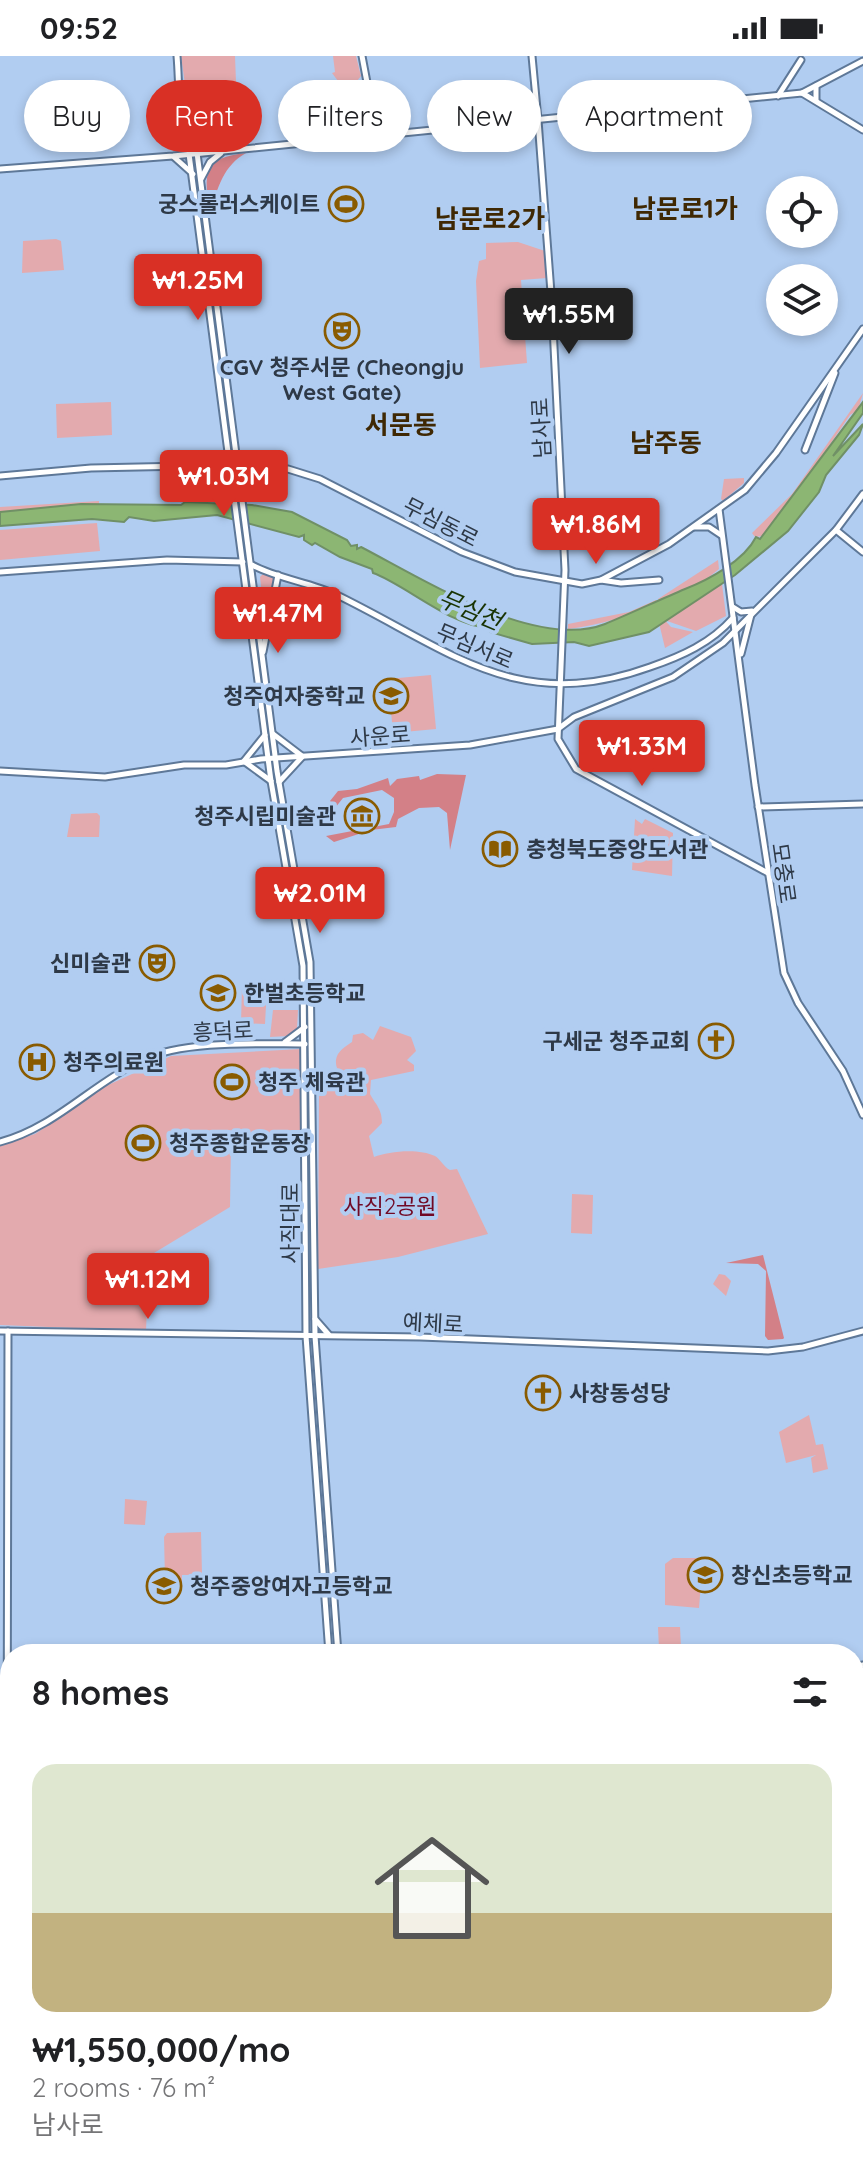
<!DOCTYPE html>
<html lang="en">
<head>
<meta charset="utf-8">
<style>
  :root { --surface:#fff; --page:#f6f6f6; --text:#202124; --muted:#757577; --line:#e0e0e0; --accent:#d93025 }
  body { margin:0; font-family:Quicksand,"Noto Sans KR",sans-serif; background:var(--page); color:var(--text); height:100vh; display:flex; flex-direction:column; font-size:30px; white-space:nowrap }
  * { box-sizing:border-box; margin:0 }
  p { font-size:26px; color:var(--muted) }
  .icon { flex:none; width:44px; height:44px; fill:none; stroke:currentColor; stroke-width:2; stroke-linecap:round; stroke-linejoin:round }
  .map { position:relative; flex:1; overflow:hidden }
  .side { position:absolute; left:0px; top:1588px; width:864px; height:538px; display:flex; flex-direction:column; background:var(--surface); border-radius:32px 32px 0 0; box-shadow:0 4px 12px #0003 }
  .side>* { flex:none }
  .hud { position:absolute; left:24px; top:24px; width:816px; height:72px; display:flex; gap:16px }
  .fabs { position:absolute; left:766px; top:120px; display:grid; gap:16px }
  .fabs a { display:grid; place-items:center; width:72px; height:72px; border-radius:50%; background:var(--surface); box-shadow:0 4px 12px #0003; font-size:40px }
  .price { position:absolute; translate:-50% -68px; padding:0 18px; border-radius:8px; background:var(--accent); color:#fff; font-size:26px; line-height:52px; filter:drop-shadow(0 2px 4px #0008) }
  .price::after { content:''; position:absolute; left:50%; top:48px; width:24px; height:18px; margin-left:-12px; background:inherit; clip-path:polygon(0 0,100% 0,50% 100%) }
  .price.current { background:#222; color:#fff }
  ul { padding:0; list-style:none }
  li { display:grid; align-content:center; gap:16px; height:424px; padding:0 32px }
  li+li { border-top:2px solid var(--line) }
  li span { display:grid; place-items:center; height:248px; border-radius:24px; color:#555 }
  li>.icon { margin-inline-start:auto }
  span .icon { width:144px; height:144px; fill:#fffc; stroke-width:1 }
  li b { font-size:34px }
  h2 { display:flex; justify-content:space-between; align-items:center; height:96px; padding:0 32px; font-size:34px }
  .tag { padding:0 28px; border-radius:36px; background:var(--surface); box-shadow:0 4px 12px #0003; font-size:28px; line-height:72px }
  .tag.current { background:var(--accent); color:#fff }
  .status { display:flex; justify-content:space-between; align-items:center; height:56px; padding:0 40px; background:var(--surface); direction:ltr }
  .status svg { height:22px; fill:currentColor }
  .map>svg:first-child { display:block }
  .green { fill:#e3aaae }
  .forest { fill:#d38087 }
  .water { fill:#8cb673; stroke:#709066; stroke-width:2 }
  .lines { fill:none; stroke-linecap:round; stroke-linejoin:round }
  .tertiary-casing { stroke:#5e7898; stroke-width:9 }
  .secondary-casing { stroke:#5e7898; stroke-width:9 }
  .tertiary { stroke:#fff; stroke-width:5 }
  .secondary { stroke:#fff; stroke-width:5 }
  .labels { text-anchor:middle; stroke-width:8; stroke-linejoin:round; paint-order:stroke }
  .poi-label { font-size:22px; font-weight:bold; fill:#2e3947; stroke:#b1cdf1; text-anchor:start }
  .street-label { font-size:22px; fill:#2e3947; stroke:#b1cdf1 }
  .park-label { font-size:22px; fill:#710925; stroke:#b1cdf1 }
  .water-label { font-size:24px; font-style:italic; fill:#193403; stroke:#b1cdf1 }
  .quarter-label { font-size:26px; font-weight:bold; fill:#3f2803; stroke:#b1cdf1 }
</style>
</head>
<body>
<div class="status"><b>09:52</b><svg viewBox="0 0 49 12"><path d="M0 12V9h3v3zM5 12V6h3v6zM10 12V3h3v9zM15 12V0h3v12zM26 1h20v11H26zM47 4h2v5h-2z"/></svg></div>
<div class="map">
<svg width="863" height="2125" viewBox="0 0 863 2125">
  <rect width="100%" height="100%" fill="#b1cdf1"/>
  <!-- green -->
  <g class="green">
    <polygon points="181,0 235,0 237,52 228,64 221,91 211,90 192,78"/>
    <polygon points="333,0 356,0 361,20 357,25 338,25 332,17 335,16"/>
    <polygon points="360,31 367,53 337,53 338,35"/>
    <polygon points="63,51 86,51 87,70 63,71"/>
    <polygon points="56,183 61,185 64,214 22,217 23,185"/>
    <polygon points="518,186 545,195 547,222 521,224 527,307 480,312 476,225 479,205 486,203 486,187"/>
    <polygon points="863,337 858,354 850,359 795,440 763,480 755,481 752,477 792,438"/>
    <polygon points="111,346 112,379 57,382 56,348"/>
    <polygon points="744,422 744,427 723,445 721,443 724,423"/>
    <polygon points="99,445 99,449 0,456 0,451"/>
    <polygon points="602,452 617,455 615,478 603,479"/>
    <polygon points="97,467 100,495 0,504 0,474"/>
    <polygon points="718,504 719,513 699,529 660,546 658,543"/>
    <polygon points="263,518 274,521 266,575 260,521"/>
    <polygon points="722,528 726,560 696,575 667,565 666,562"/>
    <path d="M656,544L658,547C627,560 602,569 568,573V568L629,556Z"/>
    <polygon points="661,560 671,571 693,576 665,592 659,567 640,577 620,580 632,571 614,578 607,573 638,564 635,570"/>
    <polygon points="431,619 436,673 393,677 388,623"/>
    <polygon points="97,757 100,760 99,781 67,781 71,758"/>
    <polygon points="635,763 642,768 645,763 673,777 672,820 632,814"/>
    <polygon points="242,930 267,931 265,968 241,967"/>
    <polygon points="273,954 298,954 297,973 289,980 270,981"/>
    <path d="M380,970L411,981L416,995L407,1004L414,1009V1015L371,1024L370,1038C375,1048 382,1052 382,1067L369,1080L374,1101C389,1095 419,1092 435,1100C440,1103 444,1111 450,1114L457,1113L488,1178L398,1201L318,1213L319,1037L325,1035L327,1022L337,1012C333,998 342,993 352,986L353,979L363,977L373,984Z"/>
    <polygon points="301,993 302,1075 245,1078 231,1086 230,1151 149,1200 146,1275 0,1269 0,1089 35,1078 106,1030 171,1000"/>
    <polygon points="572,1138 593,1139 592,1178 571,1177"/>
    <polygon points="719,1218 725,1219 731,1225 726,1240 713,1228"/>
    <polygon points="809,1359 816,1389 823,1388 828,1413 813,1417 811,1402 816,1399 786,1407 779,1376"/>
    <polygon points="125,1443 147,1445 145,1469 124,1468"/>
    <polygon points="201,1476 202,1519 182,1519 182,1528 169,1528 169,1523 165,1523 164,1481 167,1477"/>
    <polygon points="673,1502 703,1502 699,1552 665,1549 665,1508"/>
    <polygon points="658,1571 680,1571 681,1592 659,1593"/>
    <polygon points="863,2021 863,2068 854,2066"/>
    <polygon points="171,2116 366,2116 366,2125 169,2125"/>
    <polygon points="599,2116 688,2116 680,2125 592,2125"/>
  </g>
  <!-- forest -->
  <g class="forest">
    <path d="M246,97C224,109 217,132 211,156C202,118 204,101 246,97Z"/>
    <polygon points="437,718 466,719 450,794 447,757 439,751 419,752 398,763 396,771 371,774 334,786 326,780 389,768 394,756 394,742 382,734 343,742 335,752 330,745 338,735 357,733 388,722 390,730 397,723 419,720 420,724"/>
    <polygon points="763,1199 784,1282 783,1283 768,1284 765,1280 766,1215 758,1208 726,1207"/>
    <polygon points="727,2116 822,2116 823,2125 743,2125"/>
  </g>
  <!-- water -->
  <path class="water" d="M863,346V357L833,400L863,368L859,379L826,419L819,436L788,475L735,519L649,576L589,590L574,586L532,588L490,576L487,571C456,573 401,526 373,517L372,513L340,501L315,487L312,489L304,484V479L299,481L217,459L154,465L129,461L124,466L92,463L0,470V456L81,448L181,449L185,446L252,449L292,456L347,484L351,490L357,489V493L361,491C421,522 536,595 605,568C625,560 659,544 685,533C708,524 744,505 756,481L760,483Z"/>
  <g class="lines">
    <!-- tertiary casing -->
    <g class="tertiary-casing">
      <g id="tertiary">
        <path d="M177,0C181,45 172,82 224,94"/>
        <polyline points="362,0 377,79"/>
        <polyline points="802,37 863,5"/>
        <polyline points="538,64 552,250 565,514 558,683 576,713 768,817"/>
        <polyline points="805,394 835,317"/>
        <polyline points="239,410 288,413 320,423 462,496 515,516 582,528 601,524 669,488 745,434 776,397 863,273"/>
        <polyline points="694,471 709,471 721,479"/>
        <polyline points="836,474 863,496"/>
        <path d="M252,509C278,523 310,526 337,539C450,594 517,659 650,611C682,600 711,587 733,562"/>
        <polyline points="0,516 167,504 243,506"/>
        <polyline points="601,524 621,527 659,524"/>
        <polyline points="263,596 278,519"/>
        <polyline points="273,678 302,700"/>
        <polyline points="244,705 265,679"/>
        <polyline points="245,706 271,725"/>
        <polyline points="0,715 105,721 184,709 226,709 261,703 470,689 558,673 574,661 673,621 723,587 836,474 863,438"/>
        <polyline points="279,726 302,701"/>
        <polyline points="758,751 863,748"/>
        <polyline points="285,986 305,971"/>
        <path d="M0,1086C54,1072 92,1028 142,1004C184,984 258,988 305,988"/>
        <polyline points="315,1263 329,1279"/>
        <polyline points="0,1275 420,1281 768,1295 803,1291 863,1275"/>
        <polyline points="8,1275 7,1760 10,1772"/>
        <polyline points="121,2116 122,2125"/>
      </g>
    </g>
    <!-- secondary casing -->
    <g class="secondary-casing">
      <g id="secondary">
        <polyline points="532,0 538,64"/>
        <polyline points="778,40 801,4"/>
        <polyline points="816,44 816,30"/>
        <polyline points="197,97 277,715 310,906 315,1280 338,1598"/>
        <polyline points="189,98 271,725 303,910 306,1280 329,1598"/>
        <polyline points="174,101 193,118"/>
        <polyline points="0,113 173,100 802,37 863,74"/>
        <polyline points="201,123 210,106 221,97"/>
        <polyline points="0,420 91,412 234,409"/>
        <polyline points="719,453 755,729 784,917 798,947 843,1015 863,1059"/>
        <polyline points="733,551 741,556 752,555 741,598"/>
        <polyline points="854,1611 863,1609"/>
        <polyline points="854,1620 863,1618"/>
        <polyline points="854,1626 863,1624"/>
        <polyline points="368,2116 369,2125"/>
        <polyline points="376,2116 377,2125"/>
      </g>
    </g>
    <!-- tertiary -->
    <use href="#tertiary" class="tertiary"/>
    <!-- secondary -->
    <use href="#secondary" class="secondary"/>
  </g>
  <!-- icons -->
  <defs>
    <g id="stadium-ring" transform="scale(1.8)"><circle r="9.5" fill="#b1cdf1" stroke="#895b00" stroke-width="1.5"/><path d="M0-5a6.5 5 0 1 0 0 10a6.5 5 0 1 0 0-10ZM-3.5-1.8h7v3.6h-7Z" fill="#895b00"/></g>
    <g id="theatre-ring" transform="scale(1.8)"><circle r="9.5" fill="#b1cdf1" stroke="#895b00" stroke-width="1.5"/><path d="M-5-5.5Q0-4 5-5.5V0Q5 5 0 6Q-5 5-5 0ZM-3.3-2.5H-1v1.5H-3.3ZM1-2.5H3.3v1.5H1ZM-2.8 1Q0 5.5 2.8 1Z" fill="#895b00"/></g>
    <g id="school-ring" transform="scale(1.8)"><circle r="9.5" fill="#b1cdf1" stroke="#895b00" stroke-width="1.5"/><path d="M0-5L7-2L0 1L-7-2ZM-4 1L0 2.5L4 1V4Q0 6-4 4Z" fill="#895b00"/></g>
    <g id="museum-ring" transform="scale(1.8)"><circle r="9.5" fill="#b1cdf1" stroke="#895b00" stroke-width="1.5"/><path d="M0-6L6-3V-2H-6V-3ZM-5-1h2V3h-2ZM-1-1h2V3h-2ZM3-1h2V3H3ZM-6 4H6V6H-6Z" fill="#895b00"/></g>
    <g id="library-ring" transform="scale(1.8)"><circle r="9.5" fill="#b1cdf1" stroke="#895b00" stroke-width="1.5"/><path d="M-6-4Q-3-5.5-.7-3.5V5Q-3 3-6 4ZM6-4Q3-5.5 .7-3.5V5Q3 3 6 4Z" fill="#895b00"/></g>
    <g id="church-ring" transform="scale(1.8)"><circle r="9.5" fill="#b1cdf1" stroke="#895b00" stroke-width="1.5"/><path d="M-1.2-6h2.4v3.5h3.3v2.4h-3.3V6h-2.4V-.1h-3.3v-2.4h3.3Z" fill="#895b00"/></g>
    <g id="hospital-ring" transform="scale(1.8)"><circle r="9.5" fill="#b1cdf1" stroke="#895b00" stroke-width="1.5"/><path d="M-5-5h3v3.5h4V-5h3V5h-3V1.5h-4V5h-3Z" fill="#895b00"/></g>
  </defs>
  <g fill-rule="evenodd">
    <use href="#stadium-ring" x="346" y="148"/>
    <use href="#theatre-ring" x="342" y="275"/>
    <use href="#school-ring" x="391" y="640"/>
    <use href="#museum-ring" x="362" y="760"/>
    <use href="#library-ring" x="500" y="793"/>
    <use href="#theatre-ring" x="157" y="907"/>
    <use href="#school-ring" x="218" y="937"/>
    <use href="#church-ring" x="716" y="985"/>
    <use href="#hospital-ring" x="37" y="1006"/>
    <use href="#stadium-ring" x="232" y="1026"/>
    <use href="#stadium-ring" x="143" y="1087"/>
    <use href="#church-ring" x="543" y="1337"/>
    <use href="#school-ring" x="705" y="1519"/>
    <use href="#school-ring" x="164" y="1530"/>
  </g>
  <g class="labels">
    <!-- poi labels -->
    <g class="poi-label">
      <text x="320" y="156" text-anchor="end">궁스롤러스케이트</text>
      <text x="342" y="319" text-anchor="middle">CGV 청주서문 (Cheongju<tspan x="342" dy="25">West Gate)</tspan></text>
      <text x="365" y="648" text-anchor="end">청주여자중학교</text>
      <text x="336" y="768" text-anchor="end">청주시립미술관</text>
      <text x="526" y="801">충청북도중앙도서관</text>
      <text x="131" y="915" text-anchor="end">신미술관</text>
      <text x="244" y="945">한벌초등학교</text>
      <text x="690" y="993" text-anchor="end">구세군 청주교회</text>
      <text x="63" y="1014">청주의료원</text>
      <text x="258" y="1034">청주 체육관</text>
      <text x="169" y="1095">청주종합운동장</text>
      <text x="569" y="1345">사창동성당</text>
      <text x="731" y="1527">창신초등학교</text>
      <text x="190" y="1538">청주중앙여자고등학교</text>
    </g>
    <!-- street labels -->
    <g class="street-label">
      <text transform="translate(541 372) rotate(-93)" y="8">남사로</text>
      <text transform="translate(441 466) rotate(27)" y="8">무심동로</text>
      <text transform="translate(475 590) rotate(23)" y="8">무심서로</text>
      <text transform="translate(380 680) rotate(-4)" y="8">사운로</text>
      <text transform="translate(784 817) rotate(82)" y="8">모충로</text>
      <text transform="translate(223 975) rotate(-3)" y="8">흥덕로</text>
      <text transform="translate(290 1167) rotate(-90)" y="8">사직대로</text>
      <text transform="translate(433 1267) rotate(3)" y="8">예체로</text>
    </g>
    <!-- park labels -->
    <g class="park-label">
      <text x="390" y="1158">사직2공원</text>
    </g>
    <!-- water labels -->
    <g class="water-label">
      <text transform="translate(470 554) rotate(23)" y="8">무심천</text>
    </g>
    <!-- quarter labels -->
    <g class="quarter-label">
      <text x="685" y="162">남문로1가</text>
      <text x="490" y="172">남문로2가</text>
      <text x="401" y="378">서문동</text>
      <text x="666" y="396">남주동</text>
    </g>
  </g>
</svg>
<div class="fabs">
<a><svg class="icon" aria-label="locate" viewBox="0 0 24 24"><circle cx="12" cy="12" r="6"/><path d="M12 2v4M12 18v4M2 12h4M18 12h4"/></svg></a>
<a><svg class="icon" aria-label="layers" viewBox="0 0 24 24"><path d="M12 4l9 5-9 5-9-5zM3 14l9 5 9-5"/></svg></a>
</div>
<b class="price" style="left:198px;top:266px">₩1.25M</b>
<b class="price current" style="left:569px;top:300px">₩1.55M</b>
<b class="price" style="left:224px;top:462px">₩1.03M</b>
<b class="price" style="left:596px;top:510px">₩1.86M</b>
<b class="price" style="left:278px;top:599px">₩1.47M</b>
<b class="price" style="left:642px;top:732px">₩1.33M</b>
<b class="price" style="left:320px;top:879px">₩2.01M</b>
<b class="price" style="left:148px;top:1265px">₩1.12M</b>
<div class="hud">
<a class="tag">Buy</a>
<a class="tag current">Rent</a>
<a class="tag">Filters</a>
<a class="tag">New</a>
<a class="tag">Apartment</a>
</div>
<section class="side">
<h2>8 homes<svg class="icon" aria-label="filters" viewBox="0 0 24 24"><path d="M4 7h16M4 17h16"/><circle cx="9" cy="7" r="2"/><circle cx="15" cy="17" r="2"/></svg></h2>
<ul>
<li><span style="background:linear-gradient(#dfe7d0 60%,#c2b280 0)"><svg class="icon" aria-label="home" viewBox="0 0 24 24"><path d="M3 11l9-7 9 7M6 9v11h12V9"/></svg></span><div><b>₩1,550,000/mo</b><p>2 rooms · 76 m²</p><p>남사로</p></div></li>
</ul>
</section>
</div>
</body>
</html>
